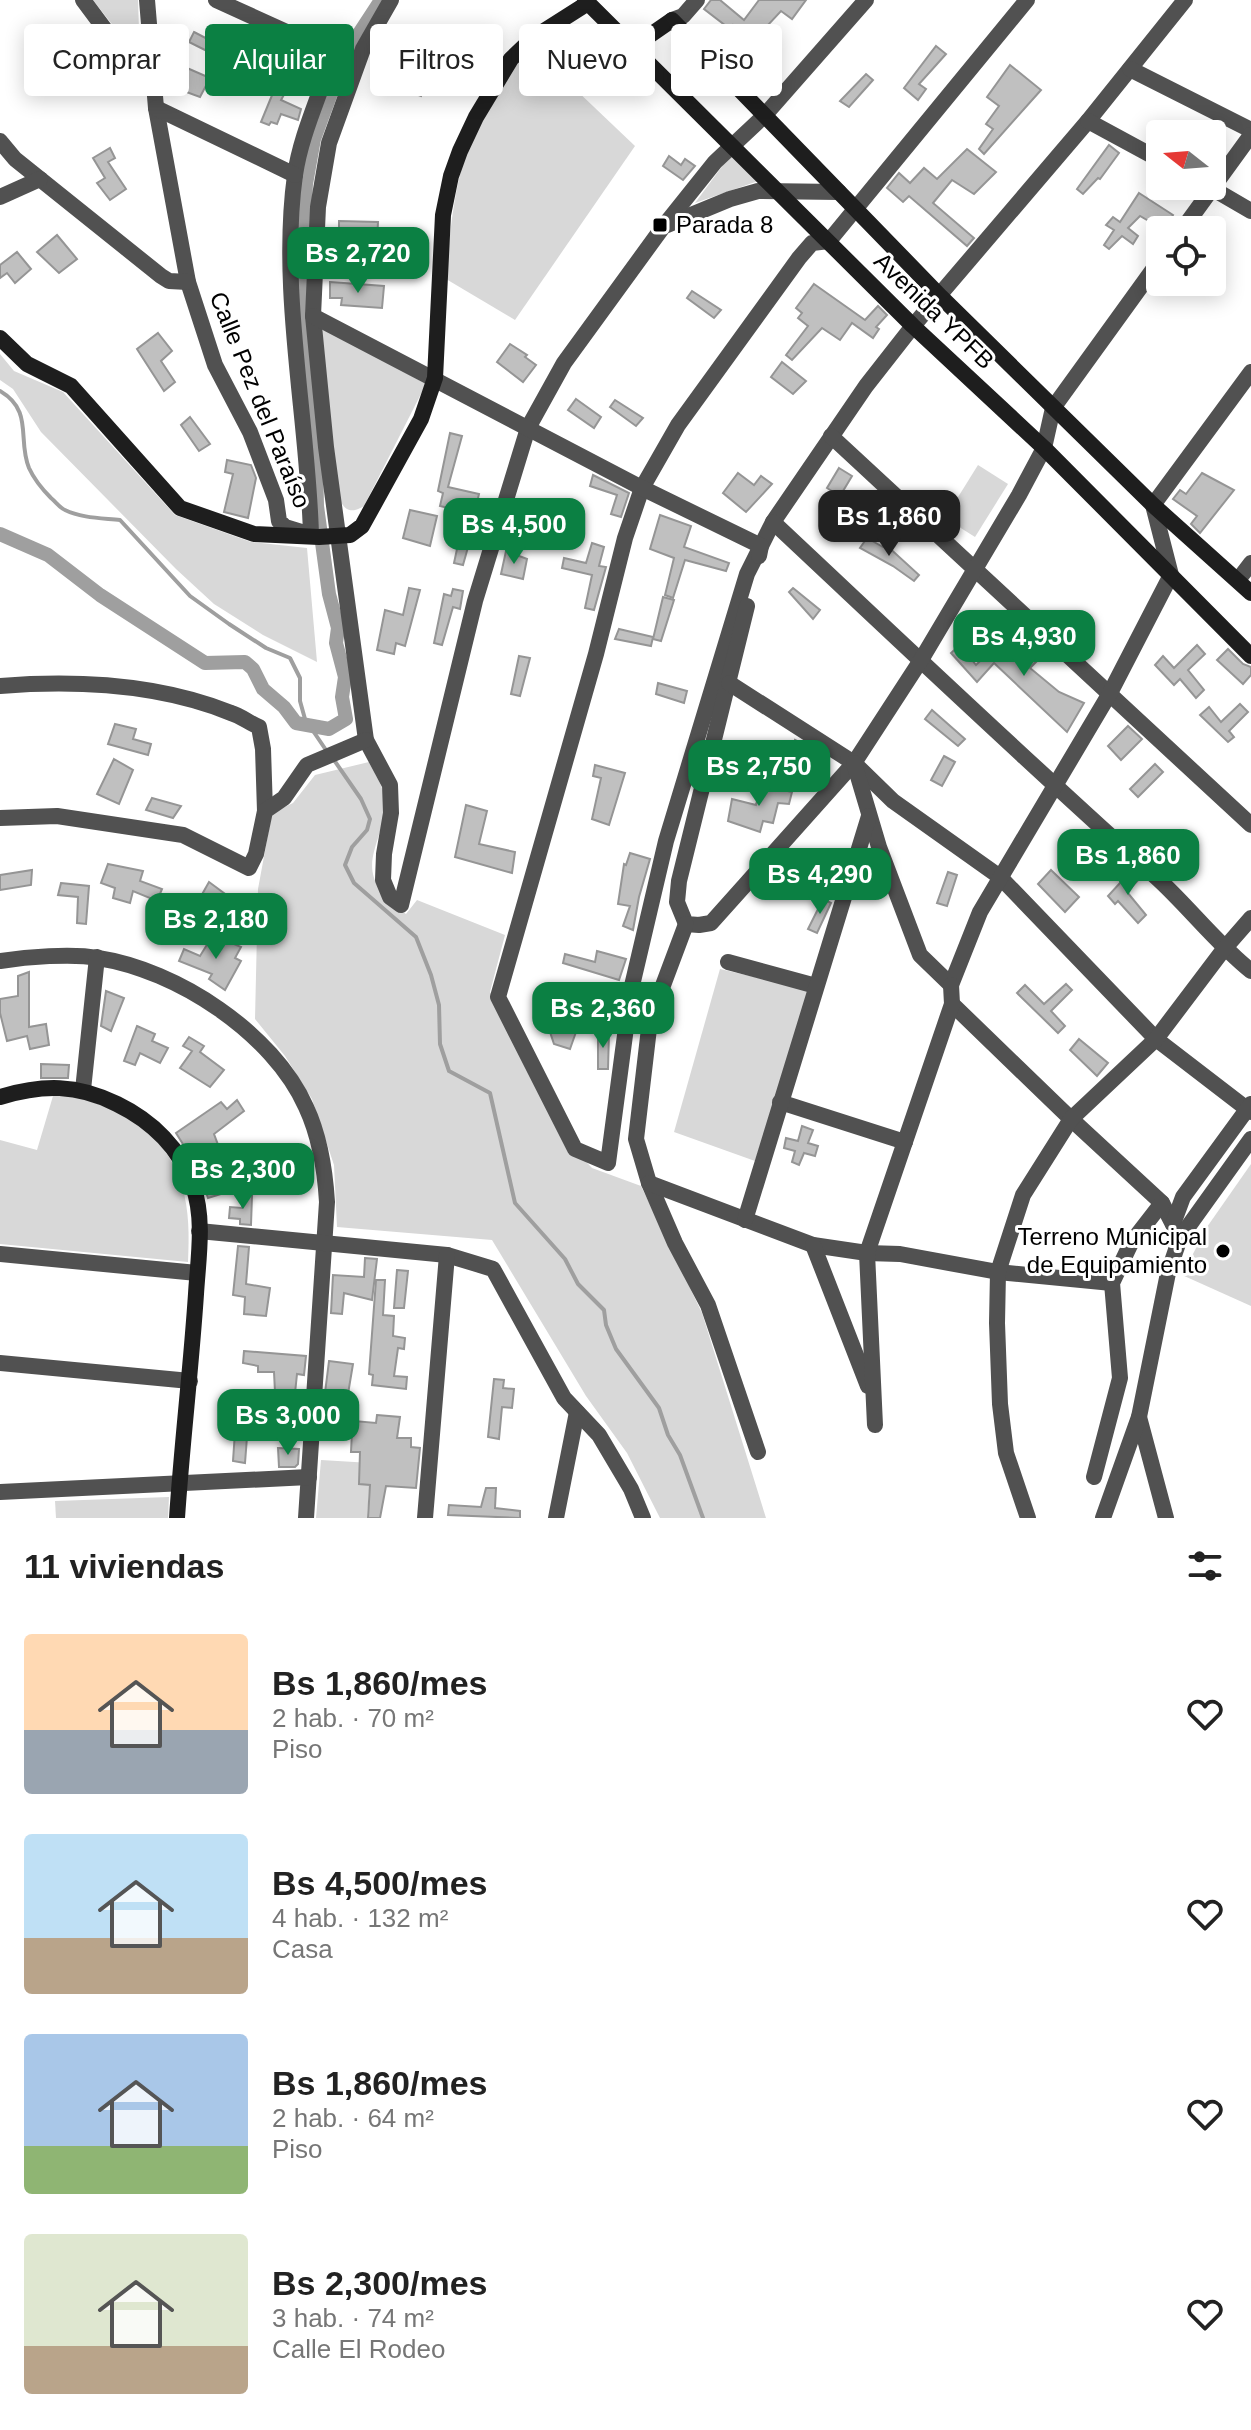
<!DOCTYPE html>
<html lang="es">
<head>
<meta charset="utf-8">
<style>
  :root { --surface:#fff; --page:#f6f6f6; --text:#222; --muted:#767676; --accent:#0b8043 }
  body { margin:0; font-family:Helvetica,sans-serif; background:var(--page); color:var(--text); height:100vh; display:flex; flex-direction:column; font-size:30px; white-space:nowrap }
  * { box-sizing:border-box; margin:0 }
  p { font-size:26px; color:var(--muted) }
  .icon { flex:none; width:44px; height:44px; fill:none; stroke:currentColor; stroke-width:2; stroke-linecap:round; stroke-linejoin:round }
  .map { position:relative; height:1518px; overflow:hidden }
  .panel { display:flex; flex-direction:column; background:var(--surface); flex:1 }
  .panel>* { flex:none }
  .top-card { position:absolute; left:24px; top:24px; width:800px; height:72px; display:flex; gap:16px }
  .needle { width:52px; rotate:287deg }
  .controls { position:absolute; left:1146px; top:120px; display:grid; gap:16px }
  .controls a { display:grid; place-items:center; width:80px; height:80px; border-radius:8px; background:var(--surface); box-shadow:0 4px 20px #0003; font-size:40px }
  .price { position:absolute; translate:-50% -68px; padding:0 18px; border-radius:16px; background:var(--accent); color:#fff; font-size:26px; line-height:52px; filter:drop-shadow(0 2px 4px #0008) }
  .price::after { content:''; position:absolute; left:50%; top:48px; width:24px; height:18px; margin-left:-12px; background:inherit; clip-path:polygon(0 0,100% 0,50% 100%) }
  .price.current { background:#222; color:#fff }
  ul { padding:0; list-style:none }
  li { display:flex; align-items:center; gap:24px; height:200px; padding:0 24px }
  li span { display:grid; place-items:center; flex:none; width:224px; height:160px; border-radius:8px; color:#555 }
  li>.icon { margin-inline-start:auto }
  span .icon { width:96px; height:96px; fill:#fffc; stroke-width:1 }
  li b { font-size:34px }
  h2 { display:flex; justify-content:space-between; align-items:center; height:96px; padding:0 24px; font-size:34px }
  .pill { padding:0 28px; border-radius:8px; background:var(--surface); box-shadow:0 4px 20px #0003; font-size:28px; line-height:72px }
  .pill.current { background:var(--accent); color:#fff }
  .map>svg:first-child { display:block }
  .green { fill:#d8d8d8 }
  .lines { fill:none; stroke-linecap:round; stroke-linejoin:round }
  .stream { stroke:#9f9f9f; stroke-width:4 }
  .canal { stroke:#9f9f9f; stroke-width:14 }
  .building { fill:#c0c0c0; stroke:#959595; stroke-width:2 }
  .street { stroke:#515151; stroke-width:16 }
  .secondary { stroke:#1e1e1e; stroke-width:16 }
  .poi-dot { fill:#000; stroke:#fff; stroke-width:3 }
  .labels { text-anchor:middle; stroke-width:6; stroke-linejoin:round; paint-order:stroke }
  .poi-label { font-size:24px; fill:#000; stroke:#fff; text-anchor:start }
  .street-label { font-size:24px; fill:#000; stroke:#fff }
</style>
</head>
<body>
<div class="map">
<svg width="1251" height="1518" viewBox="0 0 1251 1518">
  <rect width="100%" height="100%" fill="#fff"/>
  <!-- green -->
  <g class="green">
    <polygon points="93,0 138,0 140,60"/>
    <path d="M533,49L635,146L515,320L446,279C453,190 462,113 533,49Z"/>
    <polygon points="732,153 761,180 695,203"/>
    <path d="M324,328L426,384L364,506C351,514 344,511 338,496L320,334Z"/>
    <polygon points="0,354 14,371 63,392 175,515 251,542 307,548 317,662 263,635 214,604 176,569 41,432 13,389 0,380"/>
    <polygon points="978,465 1008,484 975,537 945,518"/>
    <path d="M369,762C373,771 380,781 383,791C394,842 339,867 406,914L417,900L505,935L490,992L576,1151L592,1168L641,1186L702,1313L766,1518H660L627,1453L586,1396L492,1240L337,1227L334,1165L312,1099L285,1056L255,1019L258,889L272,813L293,803L315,775Z"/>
    <polygon points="720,969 810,990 755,1161 674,1132"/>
    <path d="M72,1095C94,1103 122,1111 141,1126C186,1163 191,1208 188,1262L0,1244V1140L37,1150L53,1096Z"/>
    <polygon points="1251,1164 1251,1306 1182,1275 1207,1227"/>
    <polygon points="321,1460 371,1463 367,1518 316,1518"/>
    <polygon points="169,1497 168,1518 56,1518 55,1501"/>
  </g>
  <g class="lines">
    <!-- stream -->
    <g class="stream">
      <path d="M0,391C34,411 17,439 29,468C34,479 43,490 51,498C56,502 60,508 65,510C81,518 102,518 120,520L190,596L229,624L266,648L290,658L300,678V701L305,719L328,753"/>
      <polyline points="334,760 361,799 370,819 367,830 352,847 345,865 354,883 416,937 431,975 439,1005 440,1044 449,1071 490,1093 515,1203 565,1259 578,1284 604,1310 606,1325 616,1349 659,1408 668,1435 680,1455 703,1518"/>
    </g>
    <!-- canal -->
    <polyline class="canal" points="0,534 48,555 100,595 205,663 245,662 253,669 263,689 284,707 296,723 329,729 346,719 342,697 345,677 336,643 338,628 329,594 317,506 315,419 302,339 301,271 306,184 314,139 345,55 381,0"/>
  </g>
  <!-- building -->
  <g class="building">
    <polygon points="711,0 720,0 744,20 759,0 806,0 792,19 781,11 754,40 733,25 730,29 704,9"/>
    <polygon points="239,26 254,31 252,36 282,57 280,60 232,44"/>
    <polygon points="194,32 223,47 219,57 189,42"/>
    <polygon points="463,37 476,44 452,79 443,73"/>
    <polygon points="422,45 431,51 411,80 424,85 421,96 401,89 413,58"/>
    <polygon points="936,46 946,54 919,84 926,89 918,100 904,88"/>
    <polygon points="251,63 281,77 275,88 247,74"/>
    <polygon points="1010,65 1041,90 984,154 979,149 993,129 986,124 999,106 987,97"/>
    <polygon points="187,68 210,78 200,97 178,89"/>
    <polygon points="866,74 873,80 849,107 840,101"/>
    <polygon points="275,88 285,93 281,100 301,109 298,120 281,114 277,124 271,122 269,125 261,122"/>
    <polygon points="1109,145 1119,153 1100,179 1098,178 1083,194 1077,189"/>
    <polygon points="110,148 115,158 108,162 126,189 110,200 97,183 105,178 93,158"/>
    <polygon points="967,149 996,172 974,194 952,180 933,203 974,238 967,246 909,196 903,202 887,188 899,173 910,183 924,168 937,179"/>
    <polygon points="669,156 681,165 685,159 695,166 683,180 663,166"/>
    <polygon points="1139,193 1173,215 1164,230 1140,216 1128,228 1138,236 1133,244 1122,236 1109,249 1104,245 1114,230 1106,225 1113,217 1120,222"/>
    <polygon points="339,221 378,222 377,242 365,243 366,232 339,231"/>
    <polygon points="57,235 77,259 59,273 37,252"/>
    <polygon points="17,252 31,269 15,283 7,273 0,278 0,265"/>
    <polygon points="330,282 384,286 382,308 341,305 342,298 330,298"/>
    <polygon points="814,284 865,320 878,306 887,315 876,327 879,329 873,338 852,323 840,340 822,328 792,360 786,355 808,326 798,318 802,313 796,308"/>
    <polygon points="692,291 721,310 714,318 687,298"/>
    <polygon points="158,333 172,351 161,361 175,382 164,391 137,349"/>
    <polygon points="510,344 527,355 525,357 536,365 523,382 497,362"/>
    <polygon points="782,362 806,381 793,394 771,377"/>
    <polygon points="576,399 601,417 594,428 568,410"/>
    <polygon points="615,400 643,418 636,426 610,407"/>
    <polygon points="190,417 210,444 199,451 181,425"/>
    <polygon points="450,433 462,436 448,487 479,494 475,511 490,515 481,544 470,540 463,565 454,563 465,512 440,506 443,493 438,491"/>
    <polygon points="227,460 251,465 256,478 248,518 224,512 233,474 225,472"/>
    <polygon points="839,468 852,476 840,496 827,488"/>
    <polygon points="738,473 754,485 761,476 772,484 746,512 723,493"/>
    <polygon points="1202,473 1234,490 1200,533 1191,524 1197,516 1173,499 1180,490 1186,494"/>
    <polygon points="593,475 629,493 621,517 611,514 617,495 590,486"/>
    <polygon points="410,510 437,516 430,546 403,538"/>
    <polygon points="660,515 691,526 684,547 729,563 726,571 685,560 673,598 665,595 674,558 650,549"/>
    <polygon points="867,538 883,547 885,544 919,575 914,581 893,566 860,548"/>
    <polygon points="592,543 604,547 599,566 606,567 594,610 585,608 592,575 562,568 564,558 586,563"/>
    <polygon points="506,551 527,559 523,579 501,574"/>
    <polygon points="409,588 420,590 405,646 396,643 394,654 377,650 385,610 403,615"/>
    <polygon points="793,588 820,610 813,619 789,592"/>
    <polygon points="453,589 463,591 460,609 453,607 442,645 434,643 444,594 451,596"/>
    <polygon points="663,597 674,600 661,641 653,639"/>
    <polygon points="619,629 653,637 651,646 615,639"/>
    <polygon points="1008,634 1027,656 1040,645 1047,651 1030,668 1059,692 1084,703 1067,732 994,663 977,682 951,653 960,645 976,665"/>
    <polygon points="1197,645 1205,654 1188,670 1204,690 1196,698 1180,679 1174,685 1155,665 1163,656 1174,668"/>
    <polygon points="1228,649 1243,664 1251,667 1251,675 1243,684 1217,660"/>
    <polygon points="519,656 530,658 520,696 511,694"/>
    <polygon points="658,683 687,691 684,703 656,694"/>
    <polygon points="1240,704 1248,712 1229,731 1234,737 1228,742 1200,715 1209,707 1221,722"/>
    <polygon points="932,710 965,739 958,746 925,719"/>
    <polygon points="115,724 136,729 133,739 151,744 148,755 108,744"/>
    <polygon points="1128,726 1142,739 1121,760 1108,746"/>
    <polygon points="795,740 805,745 794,786 784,783"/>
    <polygon points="944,756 955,762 942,786 931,780"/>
    <polygon points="114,759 133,770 119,804 97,794"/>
    <polygon points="1155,764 1163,772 1138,797 1130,789"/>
    <polygon points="595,765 625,773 609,825 592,819 601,778 593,776"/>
    <polygon points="761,785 792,792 789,804 778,803 773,823 763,821 760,832 728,821 732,799 756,805"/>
    <polygon points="152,798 181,806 173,818 146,810"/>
    <polygon points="466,805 487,811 479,844 515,852 512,873 455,857"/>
    <polygon points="630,853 650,859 639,897 633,930 623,926 630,906 618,904 624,864 626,865"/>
    <polygon points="108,864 143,871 140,881 162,889 157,901 133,891 130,903 113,898 115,888 101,883"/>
    <polygon points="32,870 31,885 0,890 0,875"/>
    <polygon points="1051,870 1079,897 1065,912 1038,884"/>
    <polygon points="1132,870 1140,878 1127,892 1146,915 1138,923 1118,901 1115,904 1108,896"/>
    <polygon points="948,872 957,875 947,906 937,903"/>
    <polygon points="209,882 240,905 230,919 221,913 216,920 195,907"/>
    <polygon points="61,883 89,886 86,924 77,923 78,897 58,895"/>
    <polygon points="823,899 831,903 817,933 808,929"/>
    <polygon points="213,935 241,947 235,958 241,961 225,990 209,979 212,974 179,961 184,949 200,956"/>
    <polygon points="597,951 626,959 619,980 563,963 565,954 595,962"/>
    <polygon points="29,972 29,1027 46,1024 49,1045 30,1049 27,1036 7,1041 0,1013 0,999 18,996 18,976"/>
    <polygon points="1066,984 1072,990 1051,1011 1065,1026 1058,1033 1017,993 1025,985 1044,1004"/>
    <polygon points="106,991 124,998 111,1031 101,1026"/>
    <polygon points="137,1026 155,1034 152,1041 168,1048 160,1063 140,1053 135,1065 124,1061"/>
    <polygon points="557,1026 576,1032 570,1049 554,1044 549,1029"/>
    <polygon points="598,1030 609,1033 608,1069 598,1069"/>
    <polygon points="189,1037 204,1046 200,1052 224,1070 210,1087 180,1068 192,1051 183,1046"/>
    <polygon points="1079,1039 1108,1063 1097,1076 1070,1050"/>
    <polygon points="41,1064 69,1065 68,1078 41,1078"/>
    <polygon points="237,1100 244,1111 214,1134 226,1166 220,1171 224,1193 208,1198 198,1168 176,1133 221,1102 227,1109"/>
    <polygon points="802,1126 813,1130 808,1143 818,1146 815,1156 804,1153 799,1165 792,1162 795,1151 784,1148 786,1138 798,1141"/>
    <polygon points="243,1195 252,1196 251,1225 240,1224 240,1219 229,1218 230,1207 242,1208"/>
    <polygon points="238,1246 249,1247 246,1284 270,1288 266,1316 244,1314 245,1297 233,1295"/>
    <polygon points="365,1258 377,1259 372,1300 344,1293 342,1314 331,1313 333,1275 364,1277"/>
    <polygon points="397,1270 408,1271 404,1308 394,1308"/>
    <polygon points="376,1280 385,1280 383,1315 394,1316 393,1336 405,1338 404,1349 398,1348 394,1376 407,1377 406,1389 372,1385 373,1375 369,1374"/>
    <polygon points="244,1351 306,1356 304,1375 297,1374 293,1413 276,1412 274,1372 258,1372 258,1366 243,1363"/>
    <polygon points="329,1361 353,1364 348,1394 325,1393"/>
    <polygon points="494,1379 504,1380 503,1388 514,1389 512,1408 502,1407 499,1439 488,1437"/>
    <polygon points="377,1415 400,1417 397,1438 411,1438 411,1447 420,1448 416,1488 386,1486 380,1518 368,1518 370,1485 359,1484 360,1452 351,1452 352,1432 343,1432 343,1420 376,1423"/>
    <polygon points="247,1426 259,1427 257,1439 247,1437 245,1463 233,1461 235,1432 245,1433"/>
    <polygon points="278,1448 299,1449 298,1464 295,1467 279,1467"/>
    <polygon points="486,1488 496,1488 495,1508 520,1511 520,1518 448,1515 449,1505 481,1507"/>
  </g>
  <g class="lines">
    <!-- street -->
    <g class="street">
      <polyline points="83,0 136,71 154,90"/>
      <path d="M147,0L156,108L188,282L215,365L250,432L276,500L279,521L285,527L311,535C308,419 279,290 295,175C301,133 321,94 333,53L216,0"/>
      <polyline points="391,0 363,49 329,143 318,207 313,316 326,447 366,740 390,785 391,813 384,854 383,880 390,897 401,905 475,601 528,428 564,363 663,227 715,162 764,116 866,0"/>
      <polyline points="1027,0 829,241 812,243 799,258 678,425 642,488 625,538 596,654 498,997 575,1149 608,1163 631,990 666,841 747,574 773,522 866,386 913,326 1088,121 1185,0"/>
      <polyline points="672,20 683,16 697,0"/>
      <polyline points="1130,69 1251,130"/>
      <polyline points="156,108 295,175"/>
      <polyline points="1088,121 1160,160"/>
      <polyline points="0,141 15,159 161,276 169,281 188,282"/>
      <polyline points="1208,186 1251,211"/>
      <polyline points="0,197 40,179"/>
      <polyline points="667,225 730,199 758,191 839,192"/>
      <polyline points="1182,230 1251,135"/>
      <polyline points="313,316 642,488 761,546 759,556"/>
      <polyline points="831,436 1251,825"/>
      <path d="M773,522C900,641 1026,761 1156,877C1189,907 1216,943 1251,971"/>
      <polyline points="1238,580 1251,563"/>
      <polyline points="747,606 679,881 677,902 686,924 699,925 711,923 854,763 921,660 1019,495 1044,448 1053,408 1160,260"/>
      <polyline points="729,683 854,763 893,801 1000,877 1156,1039 1251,1112"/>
      <path d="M0,686C76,680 159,684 231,713C241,716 249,723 259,727L263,749L265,811"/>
      <polyline points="854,763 879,847 920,955 951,985 980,912 1110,693 1171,575 1153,505 1251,372"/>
      <polyline points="0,818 57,816 183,835 249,868 256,854 265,811 284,798 307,765 366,740"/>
      <polyline points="686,924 650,1020 636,1139 649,1183 675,1243 708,1305 758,1452"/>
      <path d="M0,961C26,957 72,953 98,958C177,970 273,1033 306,1107C320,1137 325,1169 327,1202L306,1518"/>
      <polyline points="728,962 816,986"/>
      <polyline points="952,1004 1071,1119 1162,1203 1180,1238"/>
      <polyline points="83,1090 97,957"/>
      <polyline points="780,1102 905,1142"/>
      <polyline points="649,1183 813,1245 867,1253 900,1254 998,1272 1112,1283"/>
      <polyline points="745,1220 869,816"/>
      <polyline points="1173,1224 1183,1197 1251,1104"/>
      <polyline points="199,1231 447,1255 493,1269 564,1398 599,1435 631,1489 643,1518"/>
      <polyline points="813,1245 868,1386"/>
      <polyline points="0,1254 197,1273"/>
      <polyline points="0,1363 190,1381"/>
      <polyline points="1139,1417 1166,1518"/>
      <polyline points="875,1425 867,1253 952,1004 951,985"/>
      <polyline points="1094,1477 1120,1378 1112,1283 1131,1243 1162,1203"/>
      <polyline points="0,1492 309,1477"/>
      <polyline points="425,1518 447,1255"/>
      <polyline points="556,1518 577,1412"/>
      <polyline points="1028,1518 1006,1453 1000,1404 997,1323 998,1272 1023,1195 1071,1119 1156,1039 1224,949 1251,918"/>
      <polyline points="1103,1518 1139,1417 1168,1273 1180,1238 1251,1139"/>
    </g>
    <!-- secondary -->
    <g class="secondary">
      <polyline points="585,0 913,326 1044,448 1251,656"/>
      <polyline points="633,47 672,20 941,297 1153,505 1251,593"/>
      <polyline points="0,338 27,364 71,386 180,508 254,534 319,537 350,535 362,526 421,419 435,378 443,215 451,176 460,151 476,117 511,59 533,38 588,3"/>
      <path d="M0,1097C43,1084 77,1084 117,1104C152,1121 181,1149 193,1186C205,1219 198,1260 196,1294C191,1369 182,1443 177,1518"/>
    </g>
  </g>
  <!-- markers -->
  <g class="poi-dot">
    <rect x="652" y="217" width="16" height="16" rx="4"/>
    <circle cx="1223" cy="1251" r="8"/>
  </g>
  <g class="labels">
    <!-- poi labels -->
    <g class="poi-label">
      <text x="676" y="233">Parada 8</text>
      <text x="1207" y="1245" text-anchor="end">Terreno Municipal<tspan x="1207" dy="28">de Equipamiento</tspan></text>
    </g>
    <!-- street labels -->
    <g class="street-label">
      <text transform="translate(934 311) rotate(44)" y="8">Avenida YPFB</text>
      <text transform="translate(260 400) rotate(68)" y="8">Calle Pez del Paraíso</text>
    </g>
  </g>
</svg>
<div class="controls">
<a><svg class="needle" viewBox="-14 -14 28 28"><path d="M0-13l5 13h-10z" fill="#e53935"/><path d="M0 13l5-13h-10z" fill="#767676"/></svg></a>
<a><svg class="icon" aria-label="locate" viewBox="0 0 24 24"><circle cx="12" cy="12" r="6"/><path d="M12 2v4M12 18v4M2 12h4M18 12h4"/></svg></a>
</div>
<b class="price" style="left:358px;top:295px">Bs 2,720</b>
<b class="price current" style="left:889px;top:558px">Bs 1,860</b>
<b class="price" style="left:514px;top:566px">Bs 4,500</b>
<b class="price" style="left:1024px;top:678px">Bs 4,930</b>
<b class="price" style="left:759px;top:808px">Bs 2,750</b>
<b class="price" style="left:1128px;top:897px">Bs 1,860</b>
<b class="price" style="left:820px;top:916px">Bs 4,290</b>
<b class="price" style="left:216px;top:961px">Bs 2,180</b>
<b class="price" style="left:603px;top:1050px">Bs 2,360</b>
<b class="price" style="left:243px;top:1211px">Bs 2,300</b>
<b class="price" style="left:288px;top:1457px">Bs 3,000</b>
<div class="top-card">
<a class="pill">Comprar</a>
<a class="pill current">Alquilar</a>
<a class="pill">Filtros</a>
<a class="pill">Nuevo</a>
<a class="pill">Piso</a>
</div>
</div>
<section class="panel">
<h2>11 viviendas<svg class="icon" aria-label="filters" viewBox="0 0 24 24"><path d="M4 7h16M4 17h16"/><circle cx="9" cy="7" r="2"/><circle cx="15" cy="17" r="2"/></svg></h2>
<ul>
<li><span style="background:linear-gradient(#ffd9b3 60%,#9aa5b1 0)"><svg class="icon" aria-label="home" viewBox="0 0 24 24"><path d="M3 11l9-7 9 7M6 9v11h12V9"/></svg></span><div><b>Bs 1,860/mes</b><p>2 hab. · 70 m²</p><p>Piso</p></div><svg class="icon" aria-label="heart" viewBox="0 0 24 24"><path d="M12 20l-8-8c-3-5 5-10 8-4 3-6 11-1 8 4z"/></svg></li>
<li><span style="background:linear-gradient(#bfe0f5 65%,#b9a48a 0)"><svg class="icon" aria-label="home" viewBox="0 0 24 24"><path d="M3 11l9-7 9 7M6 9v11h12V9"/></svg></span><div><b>Bs 4,500/mes</b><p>4 hab. · 132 m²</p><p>Casa</p></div><svg class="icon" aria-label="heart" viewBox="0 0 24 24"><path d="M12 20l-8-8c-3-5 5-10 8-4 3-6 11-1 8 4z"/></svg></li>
<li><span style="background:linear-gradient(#a9c7e8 70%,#8fb573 0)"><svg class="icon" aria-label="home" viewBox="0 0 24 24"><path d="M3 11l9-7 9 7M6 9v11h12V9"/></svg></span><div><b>Bs 1,860/mes</b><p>2 hab. · 64 m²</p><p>Piso</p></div><svg class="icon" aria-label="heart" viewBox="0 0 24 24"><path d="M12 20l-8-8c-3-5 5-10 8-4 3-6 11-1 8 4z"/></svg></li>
<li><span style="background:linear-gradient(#dfe7d0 70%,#b9a48a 0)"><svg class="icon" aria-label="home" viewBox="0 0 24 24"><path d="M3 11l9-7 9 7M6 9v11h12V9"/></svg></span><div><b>Bs 2,300/mes</b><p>3 hab. · 74 m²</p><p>Calle El Rodeo</p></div><svg class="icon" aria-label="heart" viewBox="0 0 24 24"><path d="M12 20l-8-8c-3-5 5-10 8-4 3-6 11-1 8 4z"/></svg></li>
</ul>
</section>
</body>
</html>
